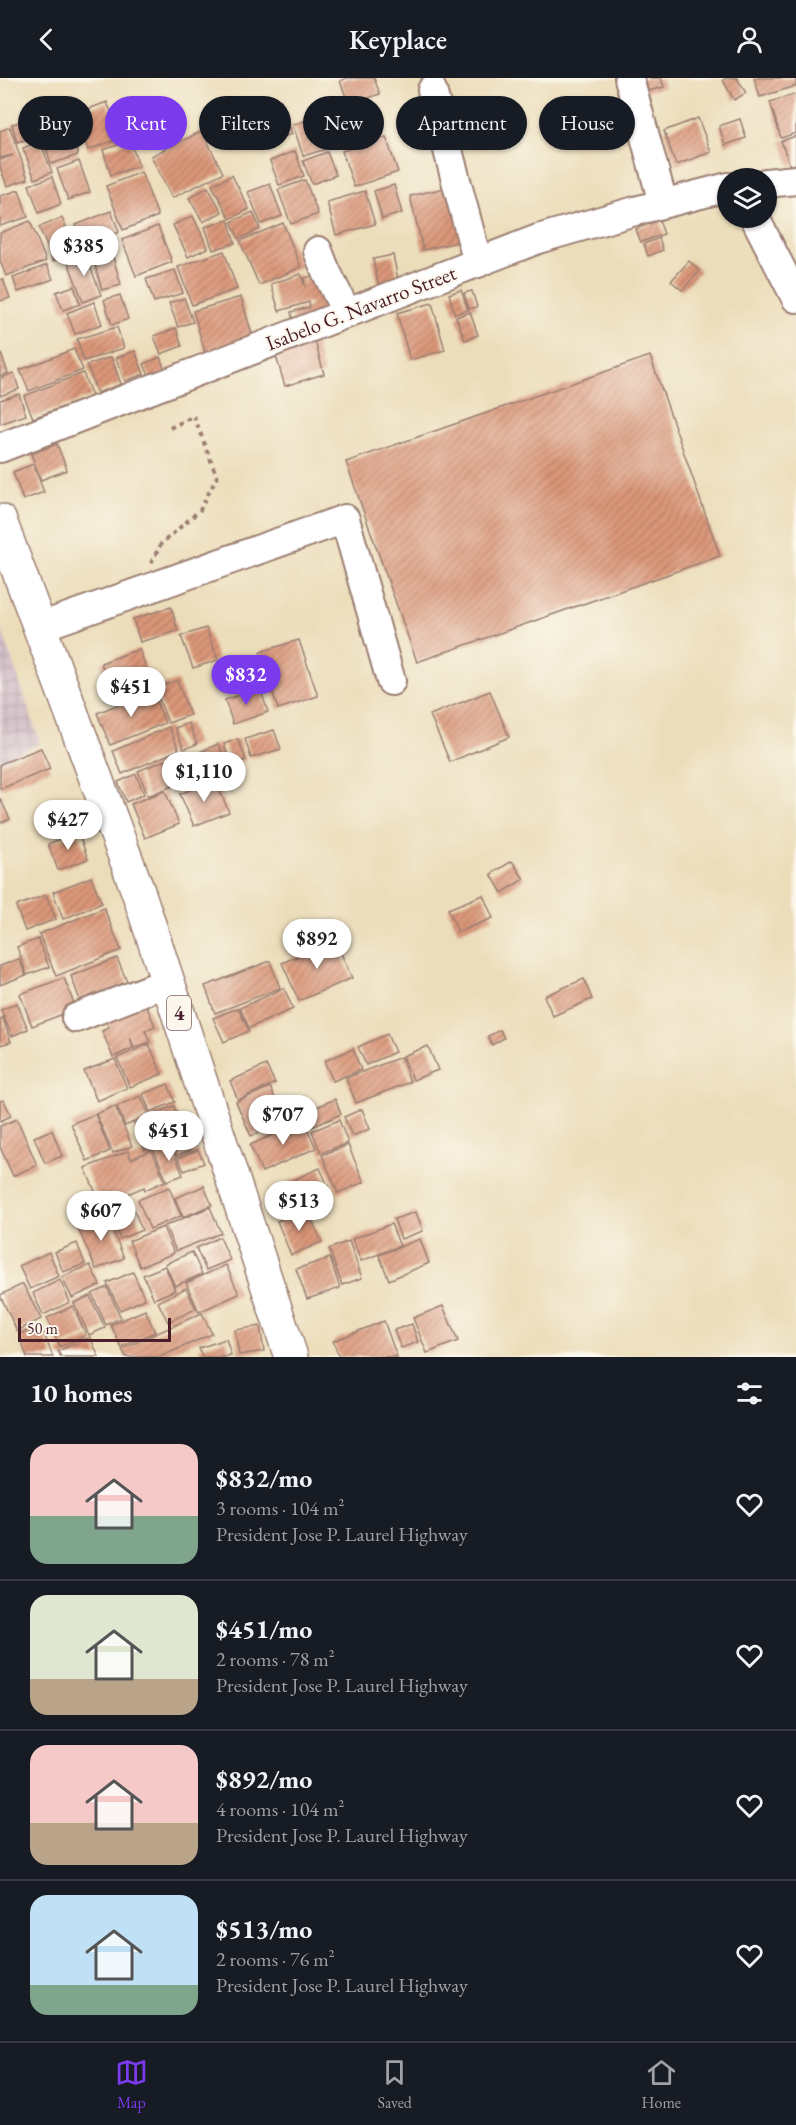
<!DOCTYPE html>
<html lang="en">
<head>
<meta charset="utf-8">
<style>
  :root { --surface:#171b24; --page:#20242c; --text:#f1f3f6; --muted:#9ea1a6; --line:#363941; --accent:#7c3aed }
  body { margin:0; font-family:"EB Garamond",serif; background:var(--page); color:var(--text); height:100vh; display:flex; flex-direction:column; font-size:22px; white-space:nowrap }
  * { box-sizing:border-box; margin:0 }
  p { font-size:20px; color:var(--muted) }
  .icon { flex:none; width:33px; height:33px; fill:none; stroke:currentColor; stroke-width:2; stroke-linecap:round; stroke-linejoin:round }
  .map { position:relative; height:1279px; overflow:hidden }
  .drawer { display:flex; flex-direction:column; background:var(--surface); flex:1 }
  .drawer>* { flex:none }
  .top-card { position:absolute; left:18px; top:18px; width:760px; height:54px; display:flex; gap:12px }
  .buttons { position:absolute; left:717px; top:90px; display:grid; gap:12px }
  .buttons a { display:grid; place-items:center; width:60px; height:60px; border-radius:50%; background:var(--surface); box-shadow:0 2px 4px #0004; font-size:30px }
  .scale { position:absolute; left:18px; bottom:15px; width:153px; box-sizing:border-box; padding-left:6px; border:3px solid #4a1f2b; border-top:0; font-size:16px; line-height:21px; white-space:nowrap; color:#4a1f2b; -webkit-text-stroke:4px #fbf7ec; paint-order:stroke }
  .price { position:absolute; translate:-50% -51px; padding:0 14px; border-radius:21px; background:#fff; color:#222; font-size:20px; line-height:39px; filter:drop-shadow(0 2px 3px #0008) }
  .price::after { content:''; position:absolute; left:50%; top:36px; width:18px; height:14px; margin-left:-9px; background:inherit; clip-path:polygon(0 0,100% 0,50% 100%) }
  .price.active { background:var(--accent); color:#fff }
  ul { padding:0; list-style:none }
  li { display:flex; align-items:center; gap:18px; height:150px; padding:0 30px }
  li+li { border-top:2px solid var(--line) }
  li span { display:grid; place-items:center; flex:none; width:168px; height:120px; border-radius:18px; color:#555 }
  li>.icon { margin-inline-start:auto }
  span .icon { width:72px; height:72px; fill:#fffc; stroke-width:1 }
  li b { font-size:26px }
  h2 { display:flex; justify-content:space-between; align-items:center; height:72px; padding:0 30px; font-size:26px }
  .pill { padding:0 21px; border-radius:27px; background:var(--surface); box-shadow:0 2px 4px #0004; font-size:21px; line-height:54px }
  .pill.active { background:var(--accent); color:#fff }
  header { display:flex; justify-content:space-between; align-items:center; height:78px; padding:0 30px; background:var(--surface); font-size:27px; font-weight:600 }
  .menu { display:flex; justify-content:space-around; align-items:center; height:84px; border-top:2px solid var(--line); background:var(--surface); font-size:16px; color:var(--muted) }
  .menu a { display:grid; justify-items:center; gap:3px }
  .menu .active { color:var(--accent) }
  .map>svg:first-child { display:block }
  .industrial { fill:url(#industrial-grid) }
  .building { fill:url(#building-hatch) }
  .lines { fill:none; stroke-linecap:round; stroke-linejoin:round }
  .minor-casing { stroke:#9b7e72; stroke-width:32 }
  .highway-casing { stroke:#9b7e72; stroke-width:36 }
  .path { stroke:#9b7e72; stroke-width:4; stroke-dasharray:4.5 4.5; stroke-linecap:butt }
  .minor { stroke:#fff; stroke-width:28 }
  .highway { stroke:#fff; stroke-width:33 }
  .labels { text-anchor:middle; stroke-width:4.5; stroke-linejoin:round; paint-order:stroke }
  .shield { fill:#fbf7ec; stroke:#7f6065; stroke-width:1.5 }
  .shield-label { font-size:20px; font-weight:bold; fill:#4a1f2b }
  .street-label { font-size:21px; fill:#4a1f2b; stroke:#fbf7ec }
</style>
</head>
<body>
<header><svg class="icon" aria-label="back" viewBox="0 0 24 24"><path d="M15 5l-7 7 7 7"/></svg>Keyplace<svg class="icon" aria-label="person" viewBox="0 0 24 24"><circle cx="12" cy="8" r="4"/><path d="M4 21q1-7 8-7t8 7"/></svg></header>
<div class="map">
<svg width="796" height="1279" viewBox="0 0 796 1279">
  <defs>
    <pattern id="industrial-grid" width="8" height="8" patternUnits="userSpaceOnUse" patternTransform="scale(1.5)"><rect width="8" height="8" fill="#d2bdc7"/><path d="M0 4h8M4 0v8" fill="none" stroke="#b6a2ab"/></pattern>
    <pattern id="building-hatch" width="6" height="6" patternUnits="userSpaceOnUse" patternTransform="scale(1.5)"><rect width="6" height="6" fill="#db9779"/><path d="M-1 1l2-2M0 6l6-6M5 7l2-2" fill="none" stroke="#b47b63"/></pattern>
  </defs>
  <rect width="100%" height="100%" fill="#fbf7ec"/>
  <filter id="ink" filterUnits="userSpaceOnUse"><feTurbulence type="fractalNoise" baseFrequency=".0167" numOctaves="2"/><feDisplacementMap in="SourceGraphic" scale="12" xChannelSelector="R" yChannelSelector="G"/><feConvolveMatrix kernelMatrix="1 2 1 2 8 2 1 2 1" color-interpolation-filters="sRGB"/></filter>
  <filter id="wash" filterUnits="userSpaceOnUse"><feTurbulence type="fractalNoise" baseFrequency=".008" numOctaves="4" result="noise"/><feDisplacementMap in="SourceGraphic" scale="24" xChannelSelector="R" yChannelSelector="G"/><feGaussianBlur stdDeviation="1.35" result="paint"/><feColorMatrix in="noise" values="0 0 0 0 0 0 0 0 0 0 0 0 0 0 0 0 0 1.4 0 .05"/><feComposite in="paint" operator="in"/></filter>
  <g filter="url(#wash)">
    <rect width="100%" height="100%" fill="#ecddba"/>
    <!-- industrial -->
    <polygon class="industrial" points="0,547 40,665 0,684"/>
    <g id="blocks">
      <!-- building -->
      <g class="building">
        <polygon points="347,0 374,0 380,16 349,27 340,3"/>
        <polygon points="637,0 661,0 664,9 641,15"/>
        <polygon points="727,0 737,0 746,15 734,22 723,2"/>
        <polygon points="754,0 796,0 796,8 760,19"/>
        <polygon points="796,16 796,55 781,60 770,24"/>
        <polygon points="611,17 618,51 591,56 585,22"/>
        <polygon points="281,22 292,56 266,65 254,31"/>
        <polygon points="107,24 121,60 88,72 75,36"/>
        <polygon points="69,30 76,52 49,61 41,40"/>
        <polygon points="319,38 330,70 303,78 293,47"/>
        <polygon points="38,39 43,57 17,64 12,46"/>
        <polygon points="698,40 711,74 676,87 664,53"/>
        <polygon points="740,41 746,60 725,67 719,48"/>
        <polygon points="10,49 28,101 7,108 0,89 0,82 13,77 0,80 0,53"/>
        <polygon points="202,53 223,95 172,120 151,78"/>
        <polygon points="73,58 78,77 51,86 45,66"/>
        <polygon points="796,58 796,86 790,88 781,63"/>
        <polygon points="386,59 398,94 354,109 342,73"/>
        <polygon points="40,63 52,94 35,101 23,70"/>
        <polygon points="130,63 139,88 111,97 103,72"/>
        <polygon points="295,73 304,98 279,107 270,83"/>
        <polygon points="327,74 336,97 312,106 303,83"/>
        <polygon points="79,83 90,114 68,122 57,91"/>
        <polygon points="141,94 158,138 123,152 106,108"/>
        <polygon points="232,97 249,131 230,141 212,107"/>
        <polygon points="52,99 61,126 39,135 29,107"/>
        <polygon points="305,102 318,136 291,146 278,112"/>
        <polygon points="270,106 282,138 261,146 248,114"/>
        <polygon points="394,107 402,135 382,141 374,113"/>
        <polygon points="453,108 465,162 423,172 410,118"/>
        <polygon points="208,109 222,134 203,144 189,120"/>
        <polygon points="19,112 28,139 0,148 0,118"/>
        <polygon points="365,113 375,146 336,157 327,124"/>
        <polygon points="111,133 119,154 84,168 76,147"/>
        <polygon points="253,134 260,151 239,161 231,144"/>
        <polygon points="193,138 208,170 188,179 173,147"/>
        <polygon points="62,140 76,173 53,183 39,149"/>
        <polygon points="228,142 235,165 213,172 205,149"/>
        <polygon points="659,142 664,156 641,164 636,151"/>
        <polygon points="30,143 46,183 6,198 0,183 0,155"/>
        <polygon points="283,145 301,189 259,207 240,163"/>
        <polygon points="158,148 172,184 136,198 122,162"/>
        <polygon points="659,160 663,172 648,178 644,166"/>
        <polygon points="109,165 121,207 102,212 90,170"/>
        <polygon points="224,173 237,211 192,227 178,189"/>
        <polygon points="85,174 101,217 83,224 67,181"/>
        <polygon points="393,177 399,206 379,210 373,181"/>
        <polygon points="689,183 700,193 682,212 671,203"/>
        <polygon points="47,187 53,201 18,214 13,200"/>
        <polygon points="175,192 183,215 154,224 146,201"/>
        <polygon points="326,195 334,232 295,250 291,234 310,229 309,224 279,233 271,206 301,196 305,209 304,200"/>
        <polygon points="3,201 10,220 0,223 0,202"/>
        <polygon points="74,208 80,226 63,232 56,214"/>
        <polygon points="461,212 468,232 455,236 449,216"/>
        <polygon points="472,213 477,229 469,231 464,215"/>
        <polygon points="120,217 128,241 112,247 104,222"/>
        <polygon points="241,219 253,260 205,274 193,233"/>
        <polygon points="184,220 193,244 178,249 169,225"/>
        <polygon points="94,224 102,246 75,256 67,235"/>
        <polygon points="432,225 445,272 410,282 397,235"/>
        <polygon points="470,234 478,257 465,262 456,239"/>
        <polygon points="117,249 124,270 84,283 77,261"/>
        <polygon points="176,250 182,268 161,276 154,258"/>
        <polygon points="315,263 324,296 285,308 275,275"/>
        <polygon points="74,271 83,292 29,313 20,292"/>
        <polygon points="0,273 8,295 0,298"/>
        <polygon points="135,273 144,296 125,303 116,280"/>
        <polygon points="650,278 720,478 417,584 346,384"/>
        <polygon points="111,279 121,306 97,315 87,287"/>
        <polygon points="160,279 166,295 151,302 144,286"/>
        <polygon points="14,295 19,311 0,318 0,300"/>
        <polygon points="83,295 92,318 33,340 24,318"/>
        <polygon points="19,316 26,337 0,346 0,322"/>
        <polygon points="57,366 67,392 41,402 31,376"/>
        <polygon points="33,386 44,414 23,422 13,394"/>
        <polygon points="171,529 178,553 140,564 133,541"/>
        <polygon points="206,550 218,582 193,590 181,558"/>
        <polygon points="299,562 318,618 278,631 260,574"/>
        <polygon points="139,571 152,606 114,620 101,585"/>
        <polygon points="177,602 190,637 168,645 155,611"/>
        <polygon points="260,610 268,634 233,646 225,622"/>
        <polygon points="152,613 165,645 110,667 97,635"/>
        <polygon points="490,613 509,659 450,684 430,637"/>
        <polygon points="189,645 197,666 184,671 175,650"/>
        <polygon points="169,649 179,672 122,696 113,673"/>
        <polygon points="274,652 281,671 251,680 245,661"/>
        <polygon points="238,661 246,682 231,688 224,666"/>
        <polygon points="218,666 229,689 202,702 191,678"/>
        <polygon points="41,670 50,691 0,711 0,686"/>
        <polygon points="188,679 197,706 179,712 170,685"/>
        <polygon points="165,682 175,707 148,718 138,693"/>
        <polygon points="136,696 144,716 126,724 118,704"/>
        <polygon points="215,702 229,734 194,748 180,716"/>
        <polygon points="165,713 179,746 145,760 131,726"/>
        <polygon points="0,720 10,741 0,745"/>
        <polygon points="78,754 88,781 58,792 48,766"/>
        <polygon points="512,783 524,801 502,815 491,796"/>
        <polygon points="91,799 102,825 63,841 53,814"/>
        <polygon points="46,817 56,841 25,853 16,828"/>
        <polygon points="483,817 493,840 458,854 448,831"/>
        <polygon points="104,830 121,872 56,898 39,856"/>
        <polygon points="38,861 49,889 27,897 17,869"/>
        <polygon points="335,862 352,900 299,923 282,885"/>
        <polygon points="117,880 128,906 81,925 71,898"/>
        <polygon points="19,881 26,897 0,907 0,888"/>
        <polygon points="270,883 280,910 215,935 205,908"/>
        <polygon points="64,900 76,931 32,948 20,916"/>
        <polygon points="584,901 592,921 553,938 544,918"/>
        <polygon points="284,910 293,931 249,950 240,930"/>
        <polygon points="143,920 155,948 145,953 150,964 134,970 130,959 133,970 113,979 102,953 109,950 104,937"/>
        <polygon points="17,925 28,951 12,958 1,932"/>
        <polygon points="238,930 249,953 224,964 213,940"/>
        <polygon points="3,940 11,964 0,967 0,941"/>
        <polygon points="500,952 504,960 492,967 488,958"/>
        <polygon points="387,956 395,974 366,987 358,969"/>
        <polygon points="149,966 162,996 130,1009 117,980"/>
        <polygon points="428,968 438,992 413,1002 403,978"/>
        <polygon points="353,971 361,992 333,1003 324,983"/>
        <polygon points="401,979 410,1004 356,1025 346,1000"/>
        <polygon points="115,981 127,1010 97,1023 84,993"/>
        <polygon points="266,987 275,1005 238,1022 230,1003"/>
        <polygon points="168,1006 175,1024 150,1034 143,1016"/>
        <polygon points="270,1009 285,1043 251,1058 236,1024"/>
        <polygon points="141,1018 149,1037 125,1048 117,1028"/>
        <polygon points="335,1021 341,1036 312,1049 305,1034"/>
        <polygon points="4,1022 11,1038 0,1043 0,1023"/>
        <polygon points="115,1028 132,1068 113,1075 96,1036"/>
        <polygon points="174,1028 183,1051 160,1060 151,1037"/>
        <polygon points="362,1031 370,1051 352,1058 344,1039"/>
        <polygon points="95,1036 110,1073 87,1083 71,1046"/>
        <polygon points="150,1040 161,1065 145,1072 135,1046"/>
        <polygon points="17,1041 37,1087 13,1098 0,1069 0,1048"/>
        <polygon points="339,1042 348,1065 321,1075 312,1053"/>
        <polygon points="304,1043 316,1070 262,1094 250,1067"/>
        <polygon points="52,1052 62,1078 45,1085 34,1059"/>
        <polygon points="182,1053 191,1072 177,1078 169,1058"/>
        <polygon points="170,1065 183,1097 167,1103 154,1072"/>
        <polygon points="348,1067 364,1104 338,1115 322,1077"/>
        <polygon points="152,1072 165,1103 145,1112 144,1109 101,1127 85,1090 128,1073 131,1081"/>
        <polygon points="198,1072 204,1085 184,1093 178,1080"/>
        <polygon points="320,1090 332,1117 280,1140 268,1113"/>
        <polygon points="204,1108 212,1127 183,1139 175,1120"/>
        <polygon points="169,1109 181,1138 150,1151 138,1122"/>
        <polygon points="132,1127 142,1152 120,1161 110,1137"/>
        <polygon points="210,1129 221,1155 176,1173 165,1148"/>
        <polygon points="307,1131 322,1164 291,1177 277,1143"/>
        <polygon points="416,1134 423,1153 401,1161 394,1141"/>
        <polygon points="106,1136 124,1180 96,1191 77,1148"/>
        <polygon points="391,1146 400,1168 361,1183 352,1161"/>
        <polygon points="163,1149 174,1175 140,1189 129,1163"/>
        <polygon points="220,1159 230,1182 206,1192 196,1170"/>
        <polygon points="420,1161 429,1185 389,1202 379,1177"/>
        <polygon points="349,1163 362,1200 342,1207 329,1171"/>
        <polygon points="77,1165 85,1186 63,1194 55,1174"/>
        <polygon points="49,1174 59,1198 30,1211 19,1188"/>
        <polygon points="192,1174 202,1196 175,1208 165,1186"/>
        <polygon points="330,1180 340,1210 307,1221 296,1191"/>
        <polygon points="90,1187 100,1207 72,1220 62,1199"/>
        <polygon points="226,1187 239,1216 199,1234 186,1205"/>
        <polygon points="165,1188 175,1212 154,1221 143,1197"/>
        <polygon points="133,1194 145,1221 120,1232 107,1205"/>
        <polygon points="60,1202 70,1224 43,1237 33,1215"/>
        <polygon points="23,1206 41,1241 17,1253 0,1217"/>
        <polygon points="107,1209 121,1240 106,1247 92,1216"/>
        <polygon points="186,1210 196,1231 168,1244 158,1224"/>
        <polygon points="90,1218 105,1250 89,1257 74,1225"/>
        <polygon points="73,1228 86,1257 60,1269 47,1240"/>
        <polygon points="443,1228 458,1263 427,1275 413,1240"/>
        <polygon points="145,1232 155,1254 121,1269 111,1247"/>
        <polygon points="202,1235 212,1256 160,1279 126,1279 122,1271"/>
        <polygon points="384,1243 397,1279 339,1279 333,1263"/>
        <polygon points="412,1246 418,1264 401,1270 394,1252"/>
        <polygon points="41,1248 53,1279 27,1279 19,1256"/>
        <polygon points="260,1248 264,1273 239,1277 235,1252"/>
        <polygon points="90,1259 99,1279 61,1279 58,1273"/>
        <polygon points="226,1261 231,1277 224,1279 202,1279 199,1270"/>
      </g>
    </g>
  </g>
  <g filter="url(#ink)">
    <use href="#blocks" fill-opacity="0" stroke="#9b7e72" stroke-width="1.5"/>
    <g class="lines">
      <!-- minor casing -->
      <g class="minor-casing">
        <g id="minor">
          <polyline points="629,0 663,125"/>
          <polyline points="432,12 478,185"/>
          <polyline points="766,105 796,102"/>
          <polyline points="755,140 796,220"/>
          <polyline points="318,173 325,191 347,236"/>
          <polyline points="0,370 538,161 635,133 728,109"/>
          <polyline points="40,549 345,441 391,603"/>
          <polyline points="76,940 168,904"/>
        </g>
      </g>
      <!-- highway casing -->
      <g class="highway-casing">
        <polyline id="highway" points="0,443 139,816 291,1279"/>
      </g>
      <!-- path -->
      <polyline class="path" points="151,485 161,466 200,432 217,399 194,338 168,351"/>
      <!-- minor -->
      <use href="#minor" class="minor"/>
      <!-- highway -->
      <use href="#highway" class="highway"/>
    </g>
  </g>
  <g class="labels">
    <!-- shield labels -->
    <rect class="shield" x="167" y="918" width="24" height="34" rx="4.5"/>
    <g class="shield-label">
      <text x="179" y="942">4</text>
    </g>
    <!-- street labels -->
    <g class="street-label">
      <text transform="translate(361 230) rotate(-21)" y="7">Isabelo G. Navarro Street</text>
    </g>
  </g>
</svg>
<div class="buttons">
<a><svg class="icon" aria-label="layers" viewBox="0 0 24 24"><path d="M12 4l9 5-9 5-9-5zM3 14l9 5 9-5"/></svg></a>
</div>
<div class="scale">50 m</div>
<b class="price" style="left:84px;top:199px">$385</b>
<b class="price active" style="left:246px;top:628px">$832</b>
<b class="price" style="left:131px;top:640px">$451</b>
<b class="price" style="left:204px;top:725px">$1,110</b>
<b class="price" style="left:68px;top:773px">$427</b>
<b class="price" style="left:317px;top:892px">$892</b>
<b class="price" style="left:283px;top:1068px">$707</b>
<b class="price" style="left:169px;top:1084px">$451</b>
<b class="price" style="left:299px;top:1154px">$513</b>
<b class="price" style="left:101px;top:1164px">$607</b>
<div class="top-card">
<a class="pill">Buy</a>
<a class="pill active">Rent</a>
<a class="pill">Filters</a>
<a class="pill">New</a>
<a class="pill">Apartment</a>
<a class="pill">House</a>
</div>
</div>
<section class="drawer">
<h2>10 homes<svg class="icon" aria-label="filters" viewBox="0 0 24 24"><path d="M4 7h16M4 17h16"/><circle cx="9" cy="7" r="2"/><circle cx="15" cy="17" r="2"/></svg></h2>
<ul>
<li><span style="background:linear-gradient(#f6c9c9 60%,#7fa58c 0)"><svg class="icon" aria-label="home" viewBox="0 0 24 24"><path d="M3 11l9-7 9 7M6 9v11h12V9"/></svg></span><div><b>$832/mo</b><p>3 rooms · 104 m²</p><p>President Jose P. Laurel Highway</p></div><svg class="icon" aria-label="heart" viewBox="0 0 24 24"><path d="M12 20l-8-8c-3-5 5-10 8-4 3-6 11-1 8 4z"/></svg></li>
<li><span style="background:linear-gradient(#dfe7d0 70%,#b9a48a 0)"><svg class="icon" aria-label="home" viewBox="0 0 24 24"><path d="M3 11l9-7 9 7M6 9v11h12V9"/></svg></span><div><b>$451/mo</b><p>2 rooms · 78 m²</p><p>President Jose P. Laurel Highway</p></div><svg class="icon" aria-label="heart" viewBox="0 0 24 24"><path d="M12 20l-8-8c-3-5 5-10 8-4 3-6 11-1 8 4z"/></svg></li>
<li><span style="background:linear-gradient(#f6c9c9 65%,#b9a48a 0)"><svg class="icon" aria-label="home" viewBox="0 0 24 24"><path d="M3 11l9-7 9 7M6 9v11h12V9"/></svg></span><div><b>$892/mo</b><p>4 rooms · 104 m²</p><p>President Jose P. Laurel Highway</p></div><svg class="icon" aria-label="heart" viewBox="0 0 24 24"><path d="M12 20l-8-8c-3-5 5-10 8-4 3-6 11-1 8 4z"/></svg></li>
<li><span style="background:linear-gradient(#bfe0f5 75%,#7fa58c 0)"><svg class="icon" aria-label="home" viewBox="0 0 24 24"><path d="M3 11l9-7 9 7M6 9v11h12V9"/></svg></span><div><b>$513/mo</b><p>2 rooms · 76 m²</p><p>President Jose P. Laurel Highway</p></div><svg class="icon" aria-label="heart" viewBox="0 0 24 24"><path d="M12 20l-8-8c-3-5 5-10 8-4 3-6 11-1 8 4z"/></svg></li>
</ul>
</section>
<nav class="menu">
<a class="active"><svg class="icon" aria-label="map" viewBox="0 0 24 24"><path d="M3 6l6-2 6 2 6-2v14l-6 2-6-2-6 2zM9 4v14M15 6v14"/></svg>Map</a>
<a><svg class="icon" aria-label="saved" viewBox="0 0 24 24"><path d="M7 4h10v16l-5-4-5 4z"/></svg>Saved</a>
<a><svg class="icon" aria-label="home" viewBox="0 0 24 24"><path d="M3 11l9-7 9 7M6 9v11h12V9"/></svg>Home</a>
</nav>
</body>
</html>
